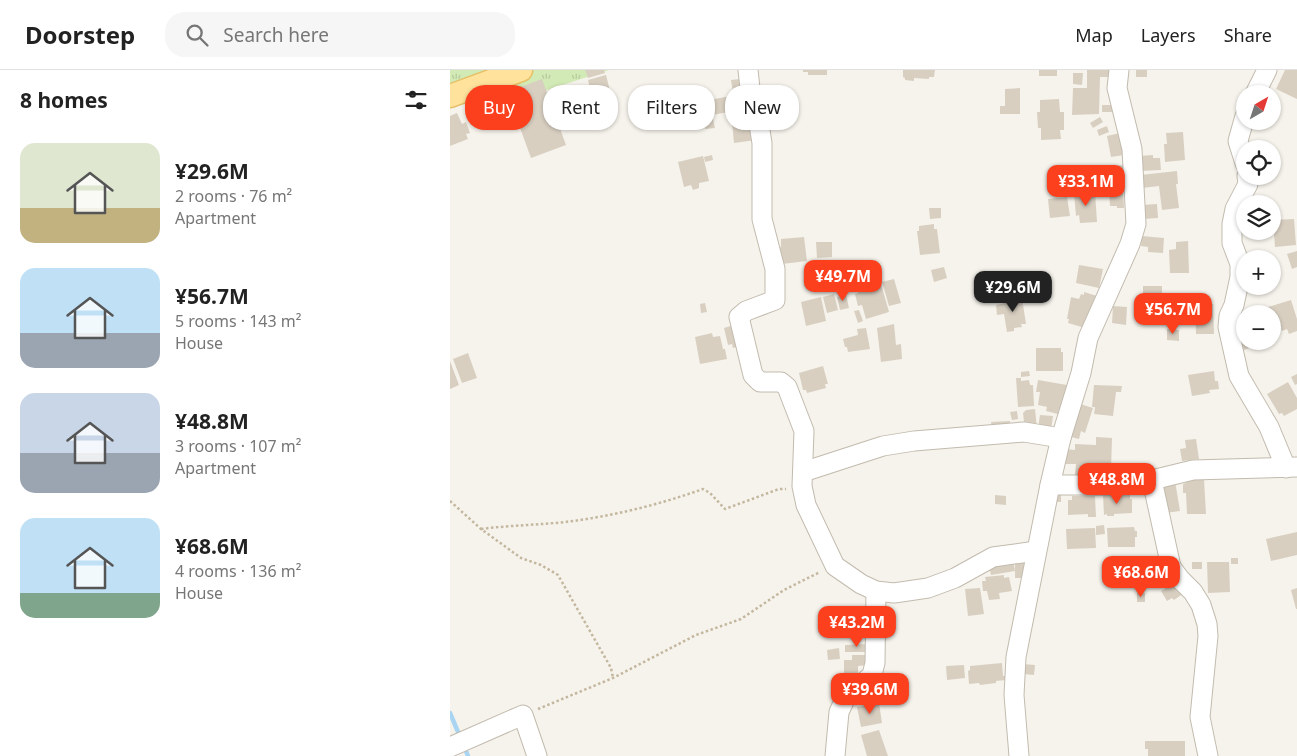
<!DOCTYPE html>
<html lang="en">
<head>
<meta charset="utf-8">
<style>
  :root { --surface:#fff; --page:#f6f6f6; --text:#222; --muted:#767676; --line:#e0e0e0; --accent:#fc3f1d }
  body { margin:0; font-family:"Noto Sans",sans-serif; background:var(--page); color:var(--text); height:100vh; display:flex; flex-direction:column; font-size:19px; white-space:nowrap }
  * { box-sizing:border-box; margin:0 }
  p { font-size:16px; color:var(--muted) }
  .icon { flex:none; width:28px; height:28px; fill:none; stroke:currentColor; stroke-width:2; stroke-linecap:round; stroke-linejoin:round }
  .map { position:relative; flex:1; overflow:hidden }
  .sheet { display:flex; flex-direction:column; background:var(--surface); width:450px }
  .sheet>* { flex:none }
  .guide { position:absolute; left:15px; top:15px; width:475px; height:45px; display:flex; gap:10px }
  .needle { width:32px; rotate:39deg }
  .fabs { position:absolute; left:786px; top:15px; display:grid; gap:10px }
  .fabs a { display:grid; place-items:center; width:45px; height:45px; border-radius:50%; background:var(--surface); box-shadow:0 1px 4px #0004; font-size:25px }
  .price { position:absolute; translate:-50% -42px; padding:0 11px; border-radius:10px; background:var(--accent); color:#fff; font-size:16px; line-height:32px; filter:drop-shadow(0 1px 2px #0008) }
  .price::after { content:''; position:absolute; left:50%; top:30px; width:15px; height:11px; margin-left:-8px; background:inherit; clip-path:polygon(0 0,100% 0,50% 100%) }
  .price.current { background:#222; color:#fff }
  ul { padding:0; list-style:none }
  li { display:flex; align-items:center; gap:15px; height:125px; padding:0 20px }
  li span { display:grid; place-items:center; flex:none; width:140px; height:100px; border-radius:15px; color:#555 }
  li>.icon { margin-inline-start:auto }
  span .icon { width:60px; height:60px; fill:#fffc; stroke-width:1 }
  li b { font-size:21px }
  h2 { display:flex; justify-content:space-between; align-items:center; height:60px; padding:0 20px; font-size:21px }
  .pill { padding:0 18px; border-radius:20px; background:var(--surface); box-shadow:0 1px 4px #0004; font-size:18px; line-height:45px }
  .pill.current { background:var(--accent); color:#fff }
  header { display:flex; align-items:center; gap:30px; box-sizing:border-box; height:70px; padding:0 25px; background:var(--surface); border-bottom:1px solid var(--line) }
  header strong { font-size:24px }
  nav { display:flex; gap:28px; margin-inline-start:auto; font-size:18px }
  .search { width:350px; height:45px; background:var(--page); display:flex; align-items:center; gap:12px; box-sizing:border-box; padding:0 18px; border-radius:20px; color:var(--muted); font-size:19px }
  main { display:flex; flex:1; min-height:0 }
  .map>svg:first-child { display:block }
  .park { fill:url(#park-tufts) }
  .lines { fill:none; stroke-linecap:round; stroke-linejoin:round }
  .stream { stroke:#a9d4f2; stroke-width:4.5 }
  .building { fill:#d8cfc1 }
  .minor-casing { stroke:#c2bbae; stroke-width:21 }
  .major-casing { stroke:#e6c16a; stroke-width:25 }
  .path { stroke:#c4b79f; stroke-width:2.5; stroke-dasharray:2.5 2.5; stroke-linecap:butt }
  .minor { stroke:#fff; stroke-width:19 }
  .major { stroke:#ffe39c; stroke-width:22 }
</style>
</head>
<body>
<header>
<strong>Doorstep</strong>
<div class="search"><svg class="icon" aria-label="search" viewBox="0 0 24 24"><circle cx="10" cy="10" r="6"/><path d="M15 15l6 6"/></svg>Search here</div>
<nav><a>Map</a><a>Layers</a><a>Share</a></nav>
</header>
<main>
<section class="sheet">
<h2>8 homes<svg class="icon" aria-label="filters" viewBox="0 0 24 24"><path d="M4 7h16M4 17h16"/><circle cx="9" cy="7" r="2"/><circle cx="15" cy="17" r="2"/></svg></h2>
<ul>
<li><span style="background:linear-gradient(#dfe7d0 65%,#c2b280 0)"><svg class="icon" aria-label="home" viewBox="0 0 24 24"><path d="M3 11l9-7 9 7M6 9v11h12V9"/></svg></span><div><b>¥29.6M</b><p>2 rooms · 76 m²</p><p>Apartment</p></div></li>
<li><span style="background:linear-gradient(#bfe0f5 65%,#9aa5b1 0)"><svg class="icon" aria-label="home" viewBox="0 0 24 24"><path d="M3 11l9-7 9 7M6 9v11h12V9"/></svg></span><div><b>¥56.7M</b><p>5 rooms · 143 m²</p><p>House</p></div></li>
<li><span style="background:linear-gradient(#c9d6e8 60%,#9aa5b1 0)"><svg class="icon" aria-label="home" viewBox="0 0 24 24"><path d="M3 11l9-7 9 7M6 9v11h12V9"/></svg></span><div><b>¥48.8M</b><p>3 rooms · 107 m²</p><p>Apartment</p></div></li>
<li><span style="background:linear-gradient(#bfe0f5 75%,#7fa58c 0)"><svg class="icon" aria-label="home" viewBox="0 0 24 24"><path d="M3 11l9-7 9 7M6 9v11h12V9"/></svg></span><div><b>¥68.6M</b><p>4 rooms · 136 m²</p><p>House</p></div></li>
</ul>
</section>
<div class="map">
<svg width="847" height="686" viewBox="0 0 847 686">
  <defs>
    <pattern id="park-tufts" width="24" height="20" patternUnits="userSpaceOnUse" patternTransform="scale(1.25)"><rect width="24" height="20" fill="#d2eab5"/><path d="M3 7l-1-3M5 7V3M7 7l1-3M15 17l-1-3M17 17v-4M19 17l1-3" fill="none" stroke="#b6ca9c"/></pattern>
  </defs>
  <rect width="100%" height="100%" fill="#f6f3ec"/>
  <!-- park -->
  <polygon class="park" points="0,0 159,0 32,41 0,22"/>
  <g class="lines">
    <!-- stream -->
    <g class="stream">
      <polyline points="0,643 11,669"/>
      <polyline points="14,676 18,686"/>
    </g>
  </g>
  <!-- building -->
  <g class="building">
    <polygon points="135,0 154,0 155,3 138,8"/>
    <polygon points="353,0 377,0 377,5 358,5 358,2 353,2"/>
    <polygon points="453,0 485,0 484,7 479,7 479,9 464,8 464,11 455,10 455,8 453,7"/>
    <rect x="589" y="0" width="18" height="6"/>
    <polygon points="637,0 662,0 662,7 650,7 649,44 622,45 623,18 637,18"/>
    <rect x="686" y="0" width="11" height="7"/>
    <polygon points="835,0 847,0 847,29 826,19"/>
    <polygon points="623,3 633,3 632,15 623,14"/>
    <polygon points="156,5 165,40 144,45 137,20 140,19 138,10"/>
    <polygon points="92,9 116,75 81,88 57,22"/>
    <polygon points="290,9 292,22 283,23 281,10"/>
    <polygon points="570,18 570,44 550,44 550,36 555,36 555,19"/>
    <polygon points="286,25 289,40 257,46 254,31"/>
    <polygon points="609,29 610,42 614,42 614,60 610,60 611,69 591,70 591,58 588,58 587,42 590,42 590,30"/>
    <rect x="652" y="35" width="12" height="7"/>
    <polygon points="822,36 828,39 822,51"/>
    <polygon points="303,42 306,70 284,73 282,52 293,51 292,43"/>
    <polygon points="7,43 12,54 16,52 20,63 16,64 18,69 0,76 0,46"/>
    <polygon points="650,47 653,52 643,58 640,53"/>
    <polygon points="263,49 265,58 255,59 254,50"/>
    <polygon points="657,56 659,62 649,66 647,60"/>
    <polygon points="733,62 735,90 715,92 714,74 717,74 716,63"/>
    <polygon points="670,63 674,85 661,87 657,66"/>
    <polygon points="262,85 263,90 255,92 254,87"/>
    <polygon points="703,85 703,88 710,88 711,100 690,101 689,86"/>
    <polygon points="253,86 259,111 249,113 249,118 243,120 241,115 234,117 228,92"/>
    <polygon points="675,95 677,107 659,109 660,115 647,116 649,105 654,97"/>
    <polygon points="727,101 728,114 726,114 729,138 712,140 709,116 692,118 690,105"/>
    <polygon points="659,116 673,116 674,138 667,138 667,136 660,136"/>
    <polygon points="645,122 647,152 630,153 629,145 626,146 624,123"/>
    <polygon points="617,127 620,146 600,148 598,129"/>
    <polygon points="707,134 708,148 692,149 691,135"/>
    <polygon points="479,138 491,138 491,148 480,149"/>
    <polygon points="844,149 846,175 825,177 823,150"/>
    <polygon points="484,154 484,159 487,159 490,183 470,185 467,161 469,161 469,156"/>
    <polygon points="692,166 714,168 713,183 698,182 698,177 691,176"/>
    <polygon points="354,167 357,191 332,194 330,177 331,177 331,169"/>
    <polygon points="738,171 739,203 720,203 719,180 726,179 726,172"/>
    <polygon points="366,172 382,172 382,187 367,188"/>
    <polygon points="847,181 847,197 842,199 837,184"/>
    <polygon points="629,195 653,199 649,218 626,213"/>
    <polygon points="494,197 497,208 484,212 481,200"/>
    <polygon points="566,207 568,220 546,223 544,210"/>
    <polygon points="444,209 451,233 439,236 432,212"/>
    <polygon points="426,213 427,216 431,214 439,242 416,249 412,235 408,236 405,224 408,223 408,222 417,219 416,216"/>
    <rect x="693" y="216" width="19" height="28"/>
    <polygon points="634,222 647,226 644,237 642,236 635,258 618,253 619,249 617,249 621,227 629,229 631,224 634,225"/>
    <polygon points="384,224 388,240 377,243 373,227"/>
    <polygon points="396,225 399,238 390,240 387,227"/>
    <polygon points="569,225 569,228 572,228 576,254 571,254 572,257 564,258 564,261 557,262 554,244 547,245 546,235 560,232 559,230 564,229 564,226"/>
    <polygon points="371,227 376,251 356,256 351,232"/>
    <polygon points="740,230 740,242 726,242 725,231"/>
    <polygon points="841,230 847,249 847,261 839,264 837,259 832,261 830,256 822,259 822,244 817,244 815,238"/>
    <polygon points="255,233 257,242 251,243 250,234"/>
    <polygon points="745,234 763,234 764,264 746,264"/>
    <polygon points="663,236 677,237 676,255 662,253"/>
    <polygon points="409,240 413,251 408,253 404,241"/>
    <polygon points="444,254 446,275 451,274 452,289 431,292 427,258"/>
    <polygon points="284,255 290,276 283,278 282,274 278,275 274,258"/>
    <polygon points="416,258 420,279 398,282 397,277 395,277 393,269 408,265 407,259"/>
    <polygon points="717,259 729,260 729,271 717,270"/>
    <polygon points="262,263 263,267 270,266 273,279 275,279 277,289 250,294 245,267"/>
    <polygon points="795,267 795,271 803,271 804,276 794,280 790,269"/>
    <polygon points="586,278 611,278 611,282 613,282 613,301 586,301"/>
    <polygon points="18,283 27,308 12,313 3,289"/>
    <polygon points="0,291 9,315 0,319"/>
    <polygon points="373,296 378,314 375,314 376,318 357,323 356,320 353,320 349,303"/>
    <polygon points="579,301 580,306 571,307 571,302"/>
    <polygon points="764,301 765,311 768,311 769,319 759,320 760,323 742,326 738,305"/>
    <polygon points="847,304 847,314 845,315 841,307"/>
    <polygon points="566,308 571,308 571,311 579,310 580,315 583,315 584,336 568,337"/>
    <polygon points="588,310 617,315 613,339 609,339 608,344 596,341 597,337 588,335 590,322 586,322"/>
    <polygon points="838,312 847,328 847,339 834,346 832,343 829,344 817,324"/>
    <polygon points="644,315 672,316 671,322 666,322 663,346 644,344 645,337 642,337"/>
    <polygon points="627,333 643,338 635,363 631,361 629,369 617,366"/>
    <polygon points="585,339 587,359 575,360 573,343 576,340"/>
    <polygon points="567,341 568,349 562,350 560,342"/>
    <polygon points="590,345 603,346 601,360 588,358"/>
    <polygon points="560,351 560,359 542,360 541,352"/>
    <polygon points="646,367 662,368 661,400 652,400 652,403 646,403 646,406 625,405 626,394 614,394 615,379 625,380 625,374 646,375"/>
    <polygon points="746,369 749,389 732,391 730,379 736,378 735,370"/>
    <polygon points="736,409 754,409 756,444 737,444 736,423 733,423 733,414 736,413"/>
    <polygon points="725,411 730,441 715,443 710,414"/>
    <polygon points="545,425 556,426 556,435 545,434"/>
    <rect x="605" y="425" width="6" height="7"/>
    <polygon points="653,425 680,425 680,429 682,429 682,443 664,444 664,446 657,446 657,444 654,445"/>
    <polygon points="622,426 645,426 646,447 638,447 638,444 618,445 618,430 622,430"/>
    <polygon points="654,455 655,464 646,465 646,456"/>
    <polygon points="684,457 685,461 687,461 687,467 685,467 685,477 658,477 657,458"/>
    <polygon points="645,458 646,478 617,479 616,459"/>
    <polygon points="847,462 847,485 821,491 816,469"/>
    <rect x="781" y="488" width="7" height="6"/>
    <polygon points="563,490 565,501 541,505 539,496"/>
    <polygon points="565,491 574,492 573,508 565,508"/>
    <rect x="742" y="492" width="10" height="7"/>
    <polygon points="757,492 779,492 780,522 758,523"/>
    <polygon points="685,495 709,495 709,509 704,509 704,513 687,513 687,509 685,509"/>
    <polygon points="554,505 554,508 559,507 562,521 549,523 550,529 539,530 537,521 533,521 532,511 536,511 535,507"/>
    <polygon points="725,509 734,523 724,530 722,528 717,531 711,521 716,518 715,516"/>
    <polygon points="530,518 534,544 518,546 515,519"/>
    <polygon points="847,518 847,539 846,539 841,520"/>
    <rect x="687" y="523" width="8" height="9"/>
    <polygon points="419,574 419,582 395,582 395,575"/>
    <polygon points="389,578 390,589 378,590 377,580"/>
    <polygon points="402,585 416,585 417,595 408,596 408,608 394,608 394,590 402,590"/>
    <polygon points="552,593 553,606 555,606 556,610 546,611 546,613 530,615 529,613 519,614 518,601 520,600 520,596"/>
    <polygon points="573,594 585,595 584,605 573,604"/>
    <polygon points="514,595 515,608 497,610 496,596"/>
    <polygon points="381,610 389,610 389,616 381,617"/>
    <polygon points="429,633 432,653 411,657 407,637"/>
    <polygon points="429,660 438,686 417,686 411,665"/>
    <polygon points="695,671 735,671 735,686 698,686 698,679 695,679"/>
  </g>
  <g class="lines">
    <!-- minor casing -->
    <g class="minor-casing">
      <g id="minor">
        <polyline points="298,0 301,27 308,48 312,73 312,149 325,199 325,230 296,241 289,247 303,305 310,312 331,312 337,317 354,361 352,416 356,435 385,496 411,514 426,521 444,523 478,518 505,508 543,487 586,481"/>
        <polyline points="805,24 817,0"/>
        <polyline points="795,46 788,71 795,93"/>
        <polyline points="797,106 798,114 785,139 782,154 782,173 790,194 790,207 784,235 779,246 778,257 789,306 819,357 836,398"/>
        <polyline points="353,402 433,376 464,371 574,362 611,368"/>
        <polyline points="702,410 721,497 730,509 743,522 751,535 757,554 758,566 750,647 758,686"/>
        <polyline points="600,415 668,415 702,410 743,400 847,397"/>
        <polyline points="0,677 73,645 87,686"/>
        <polyline points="385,686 389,642 395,629 422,605 425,593 426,521"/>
        <polyline points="569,686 564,625 566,587 600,415 611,368 631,303 638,268 680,174 686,154 682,79 667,18 669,0"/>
      </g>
    </g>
    <!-- major casing -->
    <g class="major-casing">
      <polyline id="major" points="0,26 71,0"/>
    </g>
    <!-- path -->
    <g class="path">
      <polyline points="0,431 31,459 71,488 91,495 108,505 161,598 163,608"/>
      <path d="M31,459C62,455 93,455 123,451C167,445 211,434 253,419L260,423L275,439L329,419H336"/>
      <polyline points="88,639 163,608 246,565 291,549 334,520 370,502"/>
    </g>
    <!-- minor -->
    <use href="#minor" class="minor"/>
    <!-- major -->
    <use href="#major" class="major"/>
  </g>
</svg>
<div class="fabs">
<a><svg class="needle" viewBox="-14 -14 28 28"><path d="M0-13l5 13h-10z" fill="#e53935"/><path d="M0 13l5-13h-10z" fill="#767676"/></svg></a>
<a><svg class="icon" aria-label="locate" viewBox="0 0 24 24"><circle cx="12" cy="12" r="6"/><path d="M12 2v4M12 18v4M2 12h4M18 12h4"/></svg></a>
<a><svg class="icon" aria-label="layers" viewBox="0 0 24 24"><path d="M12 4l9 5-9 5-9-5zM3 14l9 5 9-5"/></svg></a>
<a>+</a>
<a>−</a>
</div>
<b class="price" style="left:636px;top:137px">¥33.1M</b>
<b class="price" style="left:393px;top:232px">¥49.7M</b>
<b class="price current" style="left:563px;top:243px">¥29.6M</b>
<b class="price" style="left:723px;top:265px">¥56.7M</b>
<b class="price" style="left:667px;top:435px">¥48.8M</b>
<b class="price" style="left:691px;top:528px">¥68.6M</b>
<b class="price" style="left:407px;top:578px">¥43.2M</b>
<b class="price" style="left:420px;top:645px">¥39.6M</b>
<div class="guide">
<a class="pill current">Buy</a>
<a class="pill">Rent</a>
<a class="pill">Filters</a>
<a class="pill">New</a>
</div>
</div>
</main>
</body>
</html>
